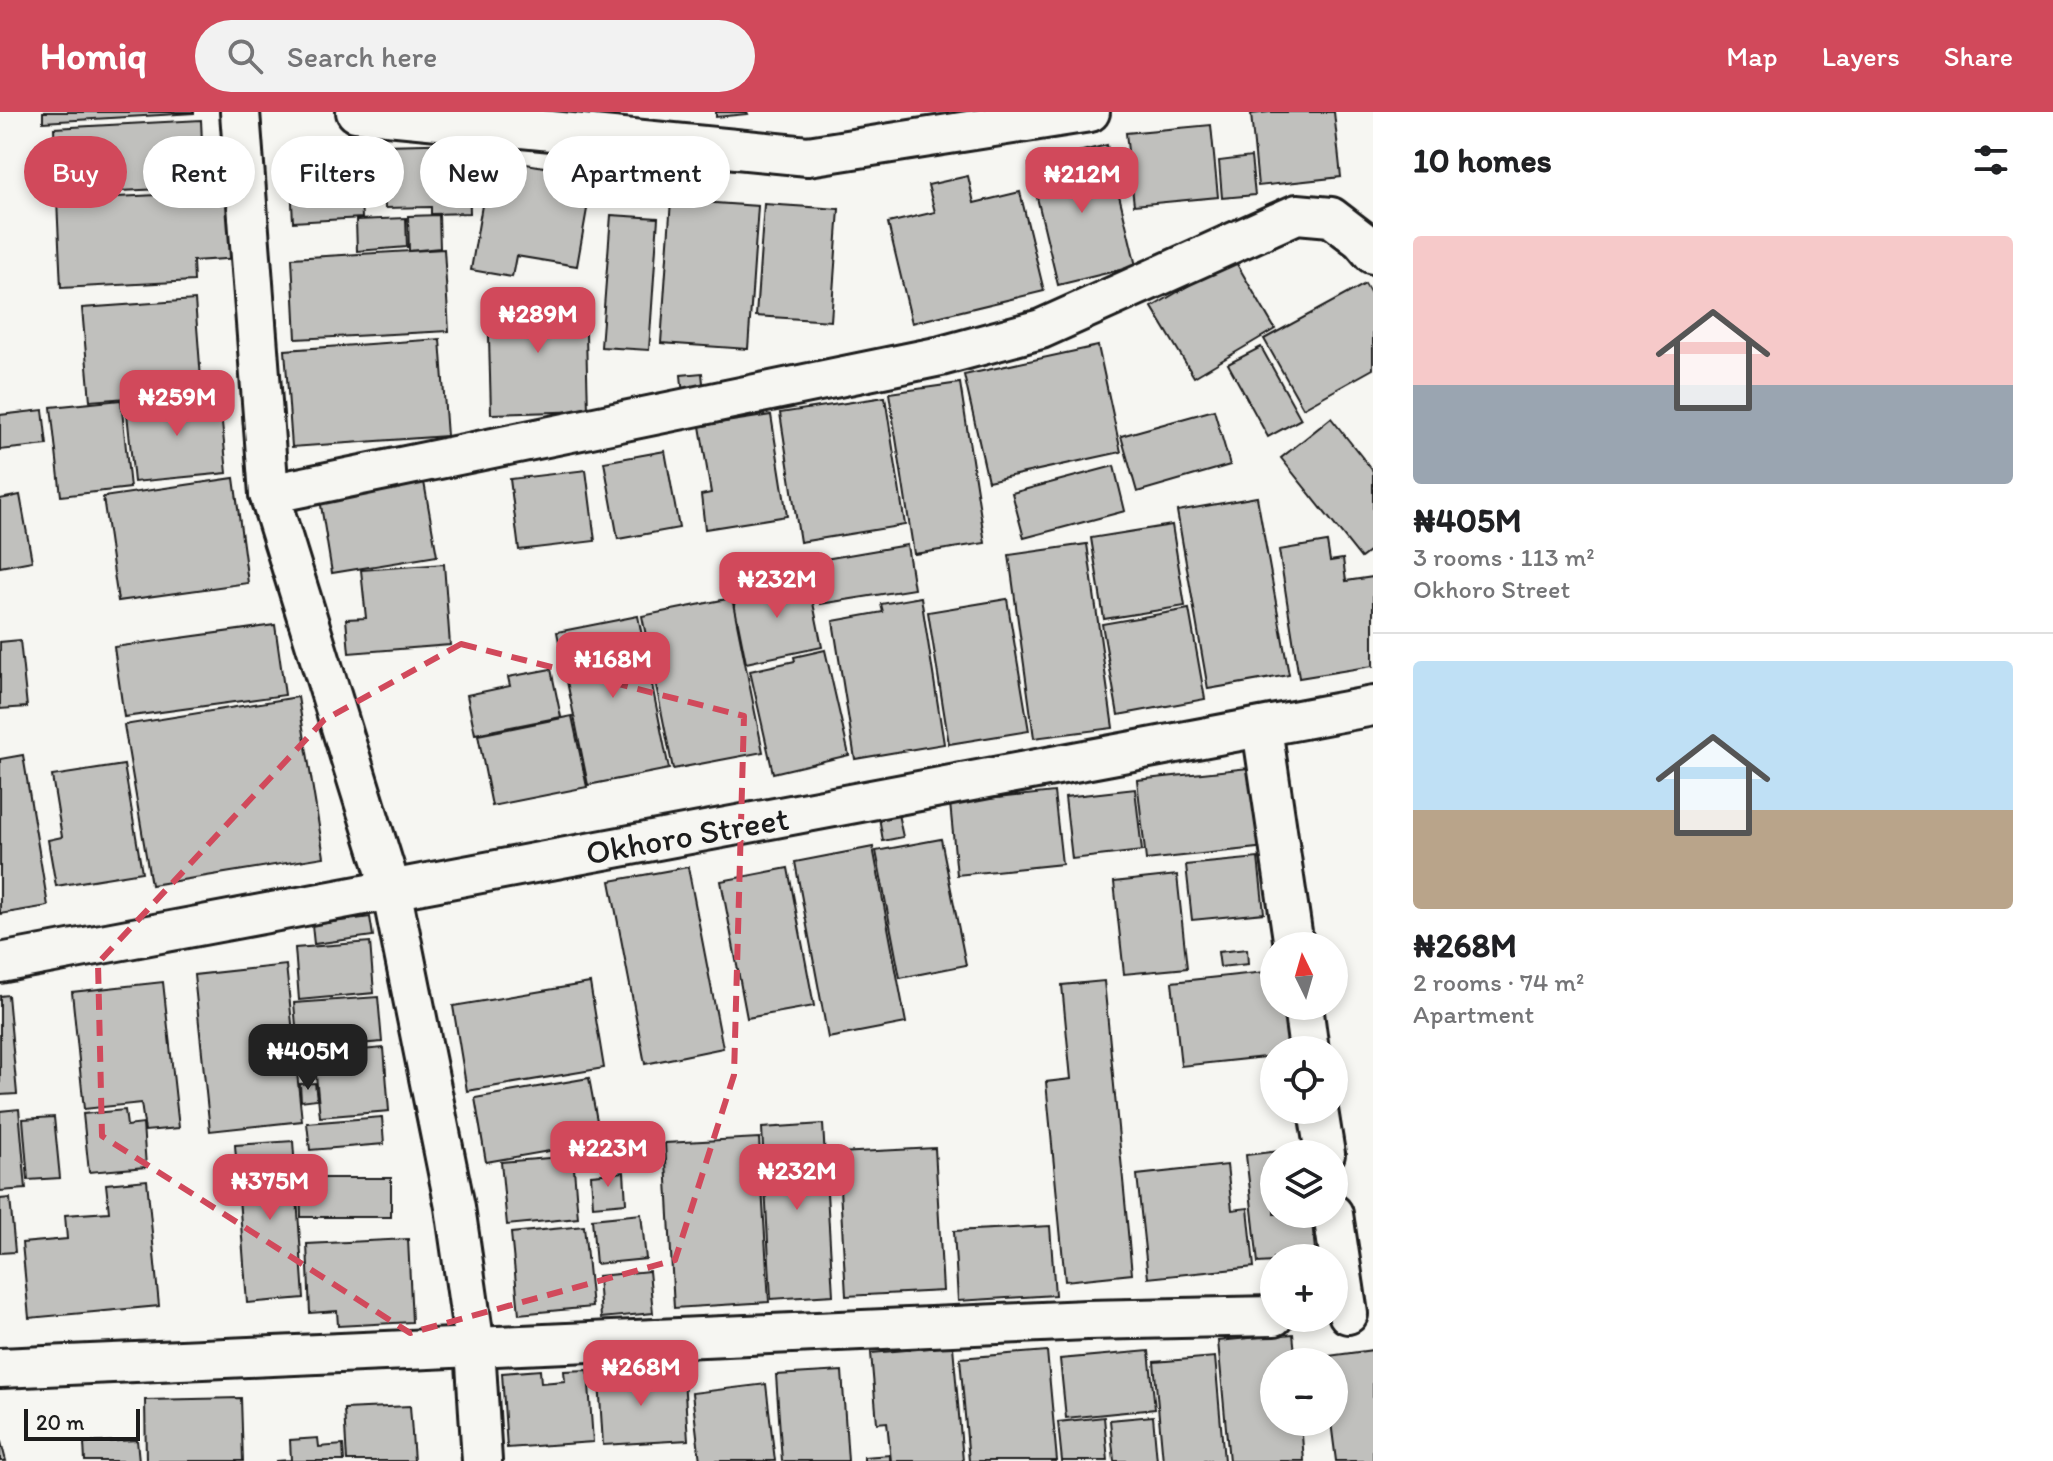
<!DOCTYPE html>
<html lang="en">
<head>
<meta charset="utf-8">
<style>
  :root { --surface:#fff; --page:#f2f2f2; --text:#202124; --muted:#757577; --line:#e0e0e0; --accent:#d1495b }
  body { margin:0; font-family:Itim,sans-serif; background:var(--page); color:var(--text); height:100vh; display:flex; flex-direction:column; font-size:30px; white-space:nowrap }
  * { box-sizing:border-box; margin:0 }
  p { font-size:26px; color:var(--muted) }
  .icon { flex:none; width:44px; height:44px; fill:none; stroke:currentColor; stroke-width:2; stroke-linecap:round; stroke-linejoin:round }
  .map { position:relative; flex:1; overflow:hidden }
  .panel { display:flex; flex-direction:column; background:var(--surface); width:680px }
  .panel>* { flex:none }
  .guide { position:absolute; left:24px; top:24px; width:760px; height:72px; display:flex; gap:16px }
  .needle { width:52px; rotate:355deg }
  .buttons { position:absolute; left:1260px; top:820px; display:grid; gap:16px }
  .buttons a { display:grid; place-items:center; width:88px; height:88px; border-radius:50%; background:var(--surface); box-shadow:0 4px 12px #0003; font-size:40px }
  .scale { position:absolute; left:24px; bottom:20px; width:116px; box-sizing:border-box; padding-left:8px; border:4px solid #1c1c1c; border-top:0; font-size:22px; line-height:28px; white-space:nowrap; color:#1c1c1c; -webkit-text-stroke:6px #f6f6f2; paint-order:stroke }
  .price { position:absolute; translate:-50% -68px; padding:0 18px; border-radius:16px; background:var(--accent); color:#fff; font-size:26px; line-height:52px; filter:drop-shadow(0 2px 4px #0008) }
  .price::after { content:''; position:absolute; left:50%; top:48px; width:24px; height:18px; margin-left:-12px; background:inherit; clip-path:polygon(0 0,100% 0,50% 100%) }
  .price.on { background:#222; color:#fff }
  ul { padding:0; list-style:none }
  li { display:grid; align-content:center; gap:16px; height:424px; padding:0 40px }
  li+li { border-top:2px solid var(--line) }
  li span { display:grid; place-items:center; height:248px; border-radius:8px; color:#555 }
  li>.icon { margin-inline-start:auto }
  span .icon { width:144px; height:144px; fill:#fffc; stroke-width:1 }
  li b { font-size:34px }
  h2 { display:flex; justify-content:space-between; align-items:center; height:96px; padding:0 40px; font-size:34px }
  .pill { padding:0 28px; border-radius:36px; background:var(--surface); box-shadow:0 4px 12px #0003; font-size:28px; line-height:72px }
  .pill.on { background:var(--accent); color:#fff }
  header { display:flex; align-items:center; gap:48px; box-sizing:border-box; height:112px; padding:0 40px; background:var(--accent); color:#fff }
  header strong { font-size:38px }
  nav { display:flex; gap:44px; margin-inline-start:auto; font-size:28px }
  .search { width:560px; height:72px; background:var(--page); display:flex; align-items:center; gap:20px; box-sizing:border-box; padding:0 28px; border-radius:44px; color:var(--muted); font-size:30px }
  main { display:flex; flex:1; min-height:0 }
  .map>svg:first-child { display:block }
  .building { fill:#c0c0bd; stroke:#1c1c1c; stroke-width:2 }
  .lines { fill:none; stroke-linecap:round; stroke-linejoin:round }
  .minor-casing { stroke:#1c1c1c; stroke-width:44 }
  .minor { stroke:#f6f6f2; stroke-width:38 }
  .marked { fill:none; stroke:#d1495b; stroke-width:6; stroke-dasharray:16 10; stroke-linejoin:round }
  .labels { text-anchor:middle; stroke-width:8; stroke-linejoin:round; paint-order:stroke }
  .street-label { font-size:34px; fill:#1c1c1c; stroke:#f6f6f2 }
</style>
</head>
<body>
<header>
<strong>Homiq</strong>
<div class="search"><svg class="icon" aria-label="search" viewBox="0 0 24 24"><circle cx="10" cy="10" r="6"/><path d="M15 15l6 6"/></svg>Search here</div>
<nav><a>Map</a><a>Layers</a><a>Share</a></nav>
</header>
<main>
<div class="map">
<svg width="1373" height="1349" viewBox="0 0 1373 1349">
  <rect width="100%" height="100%" fill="#f6f6f2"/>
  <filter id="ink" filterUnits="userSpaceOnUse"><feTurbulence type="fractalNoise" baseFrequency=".0125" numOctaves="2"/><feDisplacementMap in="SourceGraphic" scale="16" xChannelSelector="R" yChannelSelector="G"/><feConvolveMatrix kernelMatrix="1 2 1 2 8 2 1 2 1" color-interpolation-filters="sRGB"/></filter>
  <g filter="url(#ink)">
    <!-- building -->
    <g class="building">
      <polygon points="43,0 194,0 194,1 43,10"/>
      <polygon points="716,0 747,0 748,2 716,5"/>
      <polygon points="1270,0 1334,0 1341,65 1258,74 1251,2"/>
      <polygon points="201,8 204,75 57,82 54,16"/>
      <polygon points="1211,13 1218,85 1134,93 1126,21"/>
      <polygon points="358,30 362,106 293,110 289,33"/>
      <polygon points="468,31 470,101 431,102 431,95 385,96 383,33"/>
      <polygon points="1107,33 1136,154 1058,173 1029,52"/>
      <polygon points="1251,45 1255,83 1222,86 1219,49"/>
      <polygon points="490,46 593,63 577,154 516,144 512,165 471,158"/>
      <polygon points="968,64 974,91 1020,80 1044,179 912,211 888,111 935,100 928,73"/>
      <polygon points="237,79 241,146 193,149 194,169 61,176 57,88"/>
      <polygon points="671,88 758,94 748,237 661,231"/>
      <polygon points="764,92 839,97 831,209 756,204"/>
      <polygon points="439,103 440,136 409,139 408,104"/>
      <polygon points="611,103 658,106 649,238 601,235"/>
      <polygon points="406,106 407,135 357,139 356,108"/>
      <polygon points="444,137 449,219 296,227 292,146"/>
      <polygon points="1234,147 1275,217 1194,265 1152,195"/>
      <polygon points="1365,172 1373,186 1373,257 1303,296 1264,227"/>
      <polygon points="585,185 588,299 491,302 488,187"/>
      <polygon points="195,188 202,280 90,289 82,196"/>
      <polygon points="440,227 447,324 292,335 285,238"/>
      <polygon points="1098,234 1121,340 988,369 964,263"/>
      <polygon points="1261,235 1301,307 1268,325 1228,252"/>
      <polygon points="702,261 704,281 683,283 681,263"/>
      <polygon points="960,271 985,431 914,442 889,281"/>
      <polygon points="219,281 227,361 134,370 126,291"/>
      <polygon points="885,285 905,413 800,430 780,301"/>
      <polygon points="121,288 130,376 61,384 51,295"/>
      <polygon points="43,298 47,333 0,338 0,303"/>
      <polygon points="1214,298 1230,353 1137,380 1121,324"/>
      <polygon points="771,303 787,404 705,417 701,383 711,381 700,314"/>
      <polygon points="1331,306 1373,359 1373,437 1361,446 1281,346"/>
      <polygon points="665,339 679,416 618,427 604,350"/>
      <polygon points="1114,354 1125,399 1024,426 1012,381"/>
      <polygon points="586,358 595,429 519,438 510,367"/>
      <polygon points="234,366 248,471 118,489 103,385"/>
      <polygon points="424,370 437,444 332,461 320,387"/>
      <polygon points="20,383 32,449 0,455 0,387"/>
      <polygon points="1257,385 1289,563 1208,577 1177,399"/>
      <polygon points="1172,413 1185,494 1104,507 1091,426"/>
      <polygon points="1327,430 1330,449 1343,447 1346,469 1373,465 1373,554 1299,566 1279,438"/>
      <polygon points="1087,432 1113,616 1034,626 1009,443"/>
      <polygon points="907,433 914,477 820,492 813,449"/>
      <polygon points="444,452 450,533 349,541 346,507 366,506 361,458"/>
      <polygon points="808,466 822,535 746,551 732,481"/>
      <polygon points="921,485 944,632 855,647 833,509 883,500 881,492"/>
      <polygon points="732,486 763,640 673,657 642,504"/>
      <polygon points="1007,487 1029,619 949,632 928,500"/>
      <polygon points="1189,497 1205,587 1118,603 1102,512"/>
      <polygon points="638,504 669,657 588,673 557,520"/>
      <polygon points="275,513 285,583 124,605 114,535"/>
      <polygon points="20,528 27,595 0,597 0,530"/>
      <polygon points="825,538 849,643 773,661 750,559 795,549 794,545"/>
      <polygon points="551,557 561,605 475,622 467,583 510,574 508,565"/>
      <polygon points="298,585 324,745 151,773 124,613"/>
      <polygon points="572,604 587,675 492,694 478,623"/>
      <polygon points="23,643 48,794 0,802 0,647"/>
      <polygon points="124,653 142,760 56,774 48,728 62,725 52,664"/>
      <polygon points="1258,655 1266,735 1146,748 1137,668"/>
      <polygon points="1135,677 1142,739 1072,747 1065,685"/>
      <polygon points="1054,680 1062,752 957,763 950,691"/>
      <polygon points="898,702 903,725 883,729 879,705"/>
      <polygon points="941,727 966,853 900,866 876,739"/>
      <polygon points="873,735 906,911 828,926 795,750"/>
      <polygon points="1258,746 1264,801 1192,808 1186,753"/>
      <polygon points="688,755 723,936 645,952 610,769"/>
      <polygon points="788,756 814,894 747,906 721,769"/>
      <polygon points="1177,763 1187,856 1124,862 1114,770"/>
      <polygon points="370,805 373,824 314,832 312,813"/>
      <polygon points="370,830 374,881 299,888 295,836"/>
      <polygon points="1247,837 1248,852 1220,855 1218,840"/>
      <polygon points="286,853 302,1009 210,1019 194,863"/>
      <polygon points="1274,859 1274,894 1296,894 1301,938 1274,938 1274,944 1181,954 1172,870"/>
      <polygon points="1104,869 1132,1162 1065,1169 1046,970 1071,967 1062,873"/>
      <polygon points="163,870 179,1016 145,1019 141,991 84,997 72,880"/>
      <polygon points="590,871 604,956 467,979 453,894"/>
      <polygon points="8,883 17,982 0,983 0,884"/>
      <polygon points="378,885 382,930 298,937 294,891"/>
      <polygon points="384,936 389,999 320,1005 314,942"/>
      <polygon points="589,966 601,1030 486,1050 475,986"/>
      <polygon points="315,971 317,987 301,989 300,972"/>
      <polygon points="19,997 26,1077 0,1079 0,999"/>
      <polygon points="125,998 127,1014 143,1012 146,1055 89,1060 83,1002"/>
      <polygon points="54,1005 60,1066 28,1068 23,1007"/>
      <polygon points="382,1005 384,1032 310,1038 307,1011"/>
      <polygon points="823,1012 833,1183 771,1187 762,1016"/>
      <polygon points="759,1026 769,1190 674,1196 665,1031"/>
      <polygon points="293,1029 304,1186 247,1191 235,1033"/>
      <polygon points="935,1036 943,1179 846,1184 838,1041"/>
      <polygon points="1304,1036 1305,1042 1274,1042 1274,1102 1311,1102 1316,1146 1274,1146 1274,1150 1258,1151 1246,1043"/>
      <polygon points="573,1044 578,1106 507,1113 501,1050"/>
      <polygon points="1227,1053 1232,1098 1248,1096 1254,1155 1148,1166 1137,1063"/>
      <polygon points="624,1060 626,1091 593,1094 591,1063"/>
      <polygon points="300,1066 391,1066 391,1105 301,1105"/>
      <polygon points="147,1068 159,1194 29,1206 22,1131 67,1127 65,1103 109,1100 106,1072"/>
      <polygon points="10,1086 15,1140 0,1141 0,1087"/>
      <polygon points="641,1102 646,1147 596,1152 592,1107"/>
      <polygon points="584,1114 592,1195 519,1202 511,1121"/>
      <polygon points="1050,1114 1055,1183 958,1189 954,1119"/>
      <polygon points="408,1127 412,1210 338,1214 337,1199 310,1201 307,1132"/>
      <polygon points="649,1159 653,1201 601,1206 598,1164"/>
      <polygon points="1293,1222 1296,1250 1274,1250 1274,1310 1301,1310 1304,1349 1229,1349 1218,1229"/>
      <polygon points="953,1234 963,1349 891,1349 887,1310 877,1311 871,1241"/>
      <polygon points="1373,1238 1373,1349 1336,1349 1331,1310 1334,1310 1334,1250 1322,1250 1321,1245"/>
      <polygon points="1047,1239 1057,1349 969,1349 960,1246"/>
      <polygon points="1149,1239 1155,1297 1066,1306 1060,1247"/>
      <polygon points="1215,1245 1224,1349 1163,1349 1154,1250"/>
      <polygon points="628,1250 629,1269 684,1266 688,1328 603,1333 598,1252"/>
      <polygon points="540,1258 541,1271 565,1269 564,1259 588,1258 593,1330 507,1336 502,1261"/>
      <polygon points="842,1259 848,1349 782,1349 776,1263"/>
      <polygon points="766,1272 775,1349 700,1349 692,1281"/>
      <polygon points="241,1286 243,1349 146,1349 145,1288"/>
      <polygon points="410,1294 414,1349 347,1349 344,1297"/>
      <polygon points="1153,1304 1157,1349 1114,1349 1110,1308"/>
      <polygon points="1104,1305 1108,1349 1062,1349 1058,1310"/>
      <polygon points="318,1326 319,1335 343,1333 344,1349 275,1349 291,1348 290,1328"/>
      <polygon points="137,1328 139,1349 85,1349 84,1331"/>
      <polygon points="0,1330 1,1330 6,1349 0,1349"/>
      <polygon points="890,1343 890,1349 864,1349 864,1345"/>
    </g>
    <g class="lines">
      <!-- minor casing -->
      <g class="minor-casing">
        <g id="minor">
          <polyline points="240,0 269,382 391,777 455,1095 475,1235 482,1349"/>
          <polyline points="356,0 808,44 1090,0"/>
          <polyline points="269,382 941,244 1041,217 1297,102 1331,105 1361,128 1373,142"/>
          <polyline points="1262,616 1294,834"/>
          <polyline points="0,851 1373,594"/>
          <polyline points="1303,894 1309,938"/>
          <polyline points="1318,998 1325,1042"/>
          <polyline points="1333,1102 1348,1202"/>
          <polyline points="0,1256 1087,1208 1274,1204"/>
        </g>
      </g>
      <!-- minor -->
      <use href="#minor" class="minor"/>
    </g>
  </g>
  <!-- marked area -->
  <path class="marked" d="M461,532L744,604L734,963L675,1148L410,1221L102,1024L98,851L324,608Z"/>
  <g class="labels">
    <!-- street labels -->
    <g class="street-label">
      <text transform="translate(687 723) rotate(-10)" y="12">Okhoro Street</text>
    </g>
  </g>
</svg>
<div class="buttons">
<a><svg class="needle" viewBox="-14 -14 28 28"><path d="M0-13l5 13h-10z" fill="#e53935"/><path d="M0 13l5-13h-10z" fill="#757577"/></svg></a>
<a><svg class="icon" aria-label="locate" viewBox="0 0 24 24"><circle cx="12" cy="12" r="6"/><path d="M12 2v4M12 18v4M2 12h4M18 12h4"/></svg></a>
<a><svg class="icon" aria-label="layers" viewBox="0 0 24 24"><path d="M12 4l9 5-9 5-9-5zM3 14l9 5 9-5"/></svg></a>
<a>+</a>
<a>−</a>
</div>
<div class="scale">20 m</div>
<b class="price" style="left:1082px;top:103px">₦212M</b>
<b class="price" style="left:538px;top:243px">₦289M</b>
<b class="price" style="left:177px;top:326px">₦259M</b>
<b class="price" style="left:777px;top:508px">₦232M</b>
<b class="price" style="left:613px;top:588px">₦168M</b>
<b class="price on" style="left:308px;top:980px">₦405M</b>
<b class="price" style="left:608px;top:1077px">₦223M</b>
<b class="price" style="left:797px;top:1100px">₦232M</b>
<b class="price" style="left:270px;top:1110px">₦375M</b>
<b class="price" style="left:641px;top:1296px">₦268M</b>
<div class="guide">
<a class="pill on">Buy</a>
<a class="pill">Rent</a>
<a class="pill">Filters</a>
<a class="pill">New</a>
<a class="pill">Apartment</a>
</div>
</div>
<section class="panel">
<h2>10 homes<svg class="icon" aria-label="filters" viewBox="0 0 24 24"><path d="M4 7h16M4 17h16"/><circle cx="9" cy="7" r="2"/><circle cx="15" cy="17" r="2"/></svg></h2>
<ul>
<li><span style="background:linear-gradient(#f6c9c9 60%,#9aa5b1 0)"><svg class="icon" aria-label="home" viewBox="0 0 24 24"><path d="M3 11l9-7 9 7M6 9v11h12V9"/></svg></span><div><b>₦405M</b><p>3 rooms · 113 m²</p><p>Okhoro Street</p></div></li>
<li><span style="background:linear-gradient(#bfe0f5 60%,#b9a48a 0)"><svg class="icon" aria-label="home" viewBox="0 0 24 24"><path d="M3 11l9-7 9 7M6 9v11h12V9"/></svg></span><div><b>₦268M</b><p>2 rooms · 74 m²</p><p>Apartment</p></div></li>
</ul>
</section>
</main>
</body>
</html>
